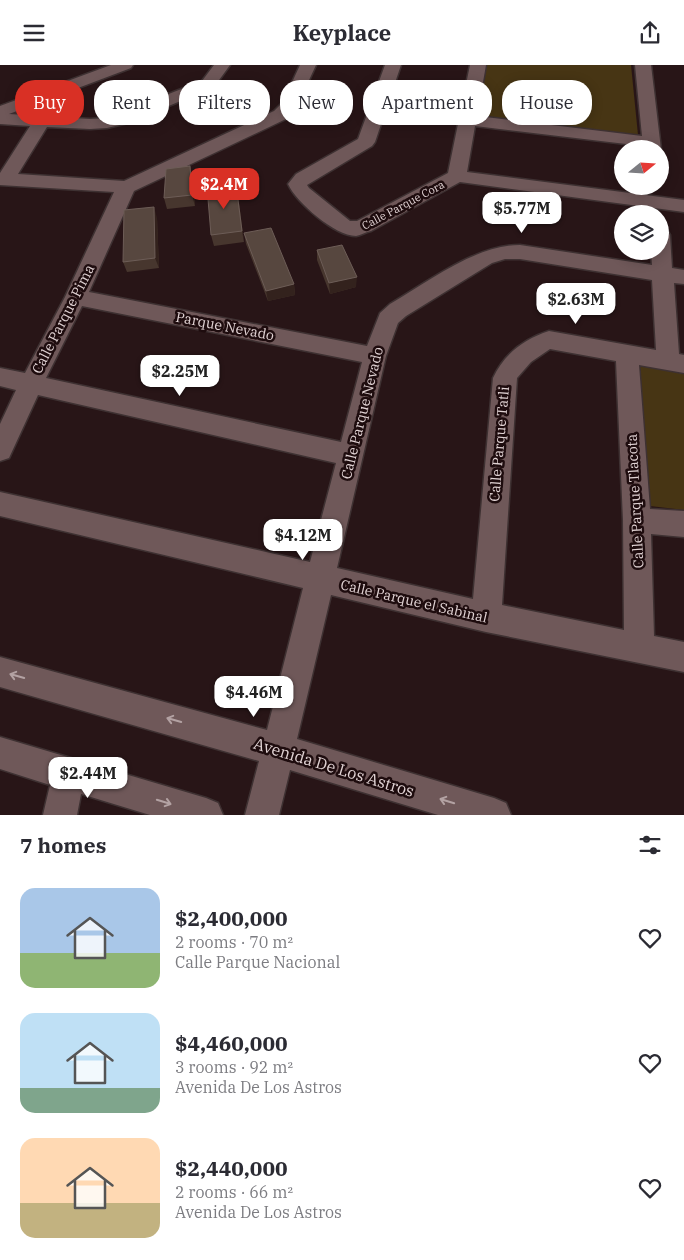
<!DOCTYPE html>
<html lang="en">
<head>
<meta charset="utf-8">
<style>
  :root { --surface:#fff; --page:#f2f2f3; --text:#2b2b33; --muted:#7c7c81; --accent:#d93025 }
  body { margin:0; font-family:"IBM Plex Serif",serif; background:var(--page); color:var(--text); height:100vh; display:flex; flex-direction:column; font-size:19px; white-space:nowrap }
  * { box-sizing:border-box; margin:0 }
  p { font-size:16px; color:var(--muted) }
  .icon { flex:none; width:28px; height:28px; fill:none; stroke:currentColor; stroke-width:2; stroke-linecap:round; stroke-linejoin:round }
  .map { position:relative; height:750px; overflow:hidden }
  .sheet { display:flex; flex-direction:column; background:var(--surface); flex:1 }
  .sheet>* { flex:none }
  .top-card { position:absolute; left:15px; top:15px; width:655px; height:45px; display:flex; gap:10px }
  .needle { width:32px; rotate:72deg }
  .controls { position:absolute; left:614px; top:75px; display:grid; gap:10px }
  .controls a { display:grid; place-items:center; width:55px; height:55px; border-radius:50%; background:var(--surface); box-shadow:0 2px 12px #0003; font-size:25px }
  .price { position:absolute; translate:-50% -42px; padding:0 11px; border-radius:10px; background:#fff; color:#222; font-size:16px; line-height:32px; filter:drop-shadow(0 1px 2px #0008) }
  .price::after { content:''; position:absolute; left:50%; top:30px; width:15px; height:11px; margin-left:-8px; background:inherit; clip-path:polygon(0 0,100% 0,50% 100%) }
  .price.on { background:var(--accent); color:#fff }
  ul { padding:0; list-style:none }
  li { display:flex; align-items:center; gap:15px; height:125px; padding:0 20px }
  li span { display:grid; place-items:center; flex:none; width:140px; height:100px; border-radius:15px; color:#555 }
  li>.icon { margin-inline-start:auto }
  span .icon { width:60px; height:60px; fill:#fffc; stroke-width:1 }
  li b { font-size:21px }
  h2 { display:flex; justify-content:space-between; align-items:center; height:60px; padding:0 20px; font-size:21px }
  .pill { padding:0 18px; border-radius:20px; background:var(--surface); box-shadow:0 2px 12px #0003; font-size:18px; line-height:45px }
  .pill.on { background:var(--accent); color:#fff }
  header { display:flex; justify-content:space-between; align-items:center; height:65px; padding:0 20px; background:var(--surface); font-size:22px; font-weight:700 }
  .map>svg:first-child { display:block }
  .green { fill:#473514 }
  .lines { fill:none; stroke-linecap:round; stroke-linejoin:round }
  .minor-casing { stroke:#3e3132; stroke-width:3 }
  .minor { fill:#6f5859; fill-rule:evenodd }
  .wall { fill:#47362e }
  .shaded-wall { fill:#33221d }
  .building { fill:#57473f; stroke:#6d5d57 }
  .oneway { stroke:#b3a2a3 }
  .labels { text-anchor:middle; stroke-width:5; stroke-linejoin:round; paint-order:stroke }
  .far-street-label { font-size:11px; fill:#e1d3d4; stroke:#1e0c0e }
  .street-label { font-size:14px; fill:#e1d3d4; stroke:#1e0c0e }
  .near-street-label { font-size:16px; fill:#e1d3d4; stroke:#1e0c0e }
</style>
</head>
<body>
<header><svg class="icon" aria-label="menu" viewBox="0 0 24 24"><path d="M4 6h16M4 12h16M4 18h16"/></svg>Keyplace<svg class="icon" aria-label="share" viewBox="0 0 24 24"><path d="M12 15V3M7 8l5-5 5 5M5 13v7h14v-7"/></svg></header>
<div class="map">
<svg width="684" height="750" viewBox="0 0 684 750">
  <rect width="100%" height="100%" fill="#281517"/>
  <!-- green -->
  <g class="green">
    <polygon points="485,0 631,0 638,70 477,51"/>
    <polygon points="640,301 684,308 684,445 650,441"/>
  </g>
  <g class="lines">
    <!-- minor casing -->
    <g class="minor-casing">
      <g id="minor">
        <path d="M111,0H133L131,3L9,49L90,54L107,53L202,16L214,0H230L214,22L128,58L107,63L90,64L47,62L18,109L124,116L274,46L283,37L300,0H316L298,39L286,54L134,126L89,227L367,281L380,248L390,239C428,217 475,180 520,180L652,200L651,186H660V163L667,165L670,170L672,203L684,205V219L674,218L679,289L684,290V308L639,300L650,444L684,446V472L651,469L654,571L684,577V607L486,567L331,530L297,674L494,733L506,738L511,750H438L290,705L279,750H245L259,696L0,622V592L267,665L303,523L0,451V427L310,497L336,398L38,330L9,393L0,396V359L16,325L0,321V303L25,308L65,232L114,127L0,120V108L30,61L0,59V41ZM505,194H520L652,215L656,285L549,266C524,274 504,289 493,313L473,534L337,503L386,291L398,258L406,251L492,198ZM82,241L362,297L341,377L46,313ZM550,284L616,296L623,455L624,565L502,540L517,313L531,297Z"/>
        <path d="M385,0H401L375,77L372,81L307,120L309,123L350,156H357L448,108L470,0H486L477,51L642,71L635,0H651L661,84L660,85L643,84V81L475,61L467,107L684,135V147L460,117L371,166C366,167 361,170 356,171C335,171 296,137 288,119L296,109L358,74Z"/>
        <polygon points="0,672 206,733 218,738 223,750 150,750 81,729 77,750 43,750 50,720 0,704"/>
      </g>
    </g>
    <!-- minor -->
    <use href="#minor" class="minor"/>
  </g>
  <!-- wall -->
  <g class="wall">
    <polygon points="190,101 192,112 195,141 167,144 164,133"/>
    <polygon points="238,130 244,177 214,181 211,170"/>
    <polygon points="157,153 159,203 127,207 123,197"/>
    <polygon points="244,168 294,219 295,230 268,236 246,179"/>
    <polygon points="317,185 356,222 330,229 317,195"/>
  </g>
  <!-- shaded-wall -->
  <g class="shaded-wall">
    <polygon points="190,101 192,112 195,141 192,130"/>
    <polygon points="236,119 238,130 244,177 242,166"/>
    <polygon points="154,142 157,153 159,203 155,193"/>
    <polygon points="357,212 356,222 330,229 329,218"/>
    <polygon points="294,219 295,230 268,236 266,226"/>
  </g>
  <!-- building -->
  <g class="building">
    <polygon points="190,101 192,130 164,133 166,104"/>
    <polygon points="236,119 242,166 211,170 207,122"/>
    <polygon points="154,142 155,193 123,197 124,145"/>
    <polygon points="271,163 294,219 266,226 244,168"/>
    <polygon points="342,180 357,212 329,218 317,185"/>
  </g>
  <!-- one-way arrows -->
  <defs><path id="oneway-shaft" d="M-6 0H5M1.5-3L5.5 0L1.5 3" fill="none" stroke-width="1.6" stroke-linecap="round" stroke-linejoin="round" transform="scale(1.25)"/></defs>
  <g class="oneway">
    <use href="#oneway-shaft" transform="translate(17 611) rotate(-164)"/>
    <use href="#oneway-shaft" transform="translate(174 655) rotate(-164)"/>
    <use href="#oneway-shaft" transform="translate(447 736) rotate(-163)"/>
    <use href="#oneway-shaft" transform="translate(164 737) rotate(17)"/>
  </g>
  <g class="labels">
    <!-- far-street labels -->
    <g class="far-street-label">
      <text transform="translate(403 140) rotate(-28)" y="4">Calle Parque Cora</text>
    </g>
    <!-- street labels -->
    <g class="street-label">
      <text transform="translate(63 254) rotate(-63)" y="5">Calle Parque Pima</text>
      <text transform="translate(225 261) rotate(11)" y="5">Parque Nevado</text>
      <text transform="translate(362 348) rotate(-76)" y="5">Calle Parque Nevado</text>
      <text transform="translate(499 379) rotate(-85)" y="5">Calle Parque Tatli</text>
      <text transform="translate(635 436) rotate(-93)" y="5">Calle Parque Tlacota</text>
      <text transform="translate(414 536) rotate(13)" y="5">Calle Parque el Sabinal</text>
    </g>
    <!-- near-street labels -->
    <g class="near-street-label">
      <text transform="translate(334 702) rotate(17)" y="6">Avenida De Los Astros</text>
    </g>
  </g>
</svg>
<div class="controls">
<a><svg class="needle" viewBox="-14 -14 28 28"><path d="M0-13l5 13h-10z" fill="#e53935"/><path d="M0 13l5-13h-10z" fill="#7c7c81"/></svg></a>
<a><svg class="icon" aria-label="layers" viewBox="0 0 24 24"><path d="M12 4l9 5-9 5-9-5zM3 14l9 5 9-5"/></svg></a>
</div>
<b class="price on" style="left:224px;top:145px">$2.4M</b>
<b class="price" style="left:522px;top:169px">$5.77M</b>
<b class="price" style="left:576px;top:260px">$2.63M</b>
<b class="price" style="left:180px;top:332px">$2.25M</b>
<b class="price" style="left:303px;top:496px">$4.12M</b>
<b class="price" style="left:254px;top:653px">$4.46M</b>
<b class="price" style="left:88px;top:734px">$2.44M</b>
<div class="top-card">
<a class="pill on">Buy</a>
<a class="pill">Rent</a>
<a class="pill">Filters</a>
<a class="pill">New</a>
<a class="pill">Apartment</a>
<a class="pill">House</a>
</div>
</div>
<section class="sheet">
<h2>7 homes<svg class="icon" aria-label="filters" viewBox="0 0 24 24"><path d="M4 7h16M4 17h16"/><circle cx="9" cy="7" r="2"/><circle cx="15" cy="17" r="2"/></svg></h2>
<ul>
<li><span style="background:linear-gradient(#a9c7e8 65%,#8fb573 0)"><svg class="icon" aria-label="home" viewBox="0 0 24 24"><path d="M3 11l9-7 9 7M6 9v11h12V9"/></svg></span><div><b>$2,400,000</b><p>2 rooms · 70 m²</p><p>Calle Parque Nacional</p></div><svg class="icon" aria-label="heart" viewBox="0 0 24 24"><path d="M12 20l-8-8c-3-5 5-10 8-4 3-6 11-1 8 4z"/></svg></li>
<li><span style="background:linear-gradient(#bfe0f5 75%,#7fa58c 0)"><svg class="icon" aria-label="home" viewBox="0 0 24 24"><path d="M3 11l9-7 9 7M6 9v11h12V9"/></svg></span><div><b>$4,460,000</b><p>3 rooms · 92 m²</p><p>Avenida De Los Astros</p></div><svg class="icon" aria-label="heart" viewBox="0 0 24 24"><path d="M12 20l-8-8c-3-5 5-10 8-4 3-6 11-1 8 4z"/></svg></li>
<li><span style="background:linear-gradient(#ffd9b3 65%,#c2b280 0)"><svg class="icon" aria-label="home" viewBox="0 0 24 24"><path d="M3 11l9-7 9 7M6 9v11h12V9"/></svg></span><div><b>$2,440,000</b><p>2 rooms · 66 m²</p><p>Avenida De Los Astros</p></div><svg class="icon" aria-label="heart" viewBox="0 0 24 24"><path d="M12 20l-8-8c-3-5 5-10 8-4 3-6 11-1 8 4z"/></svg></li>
</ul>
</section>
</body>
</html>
